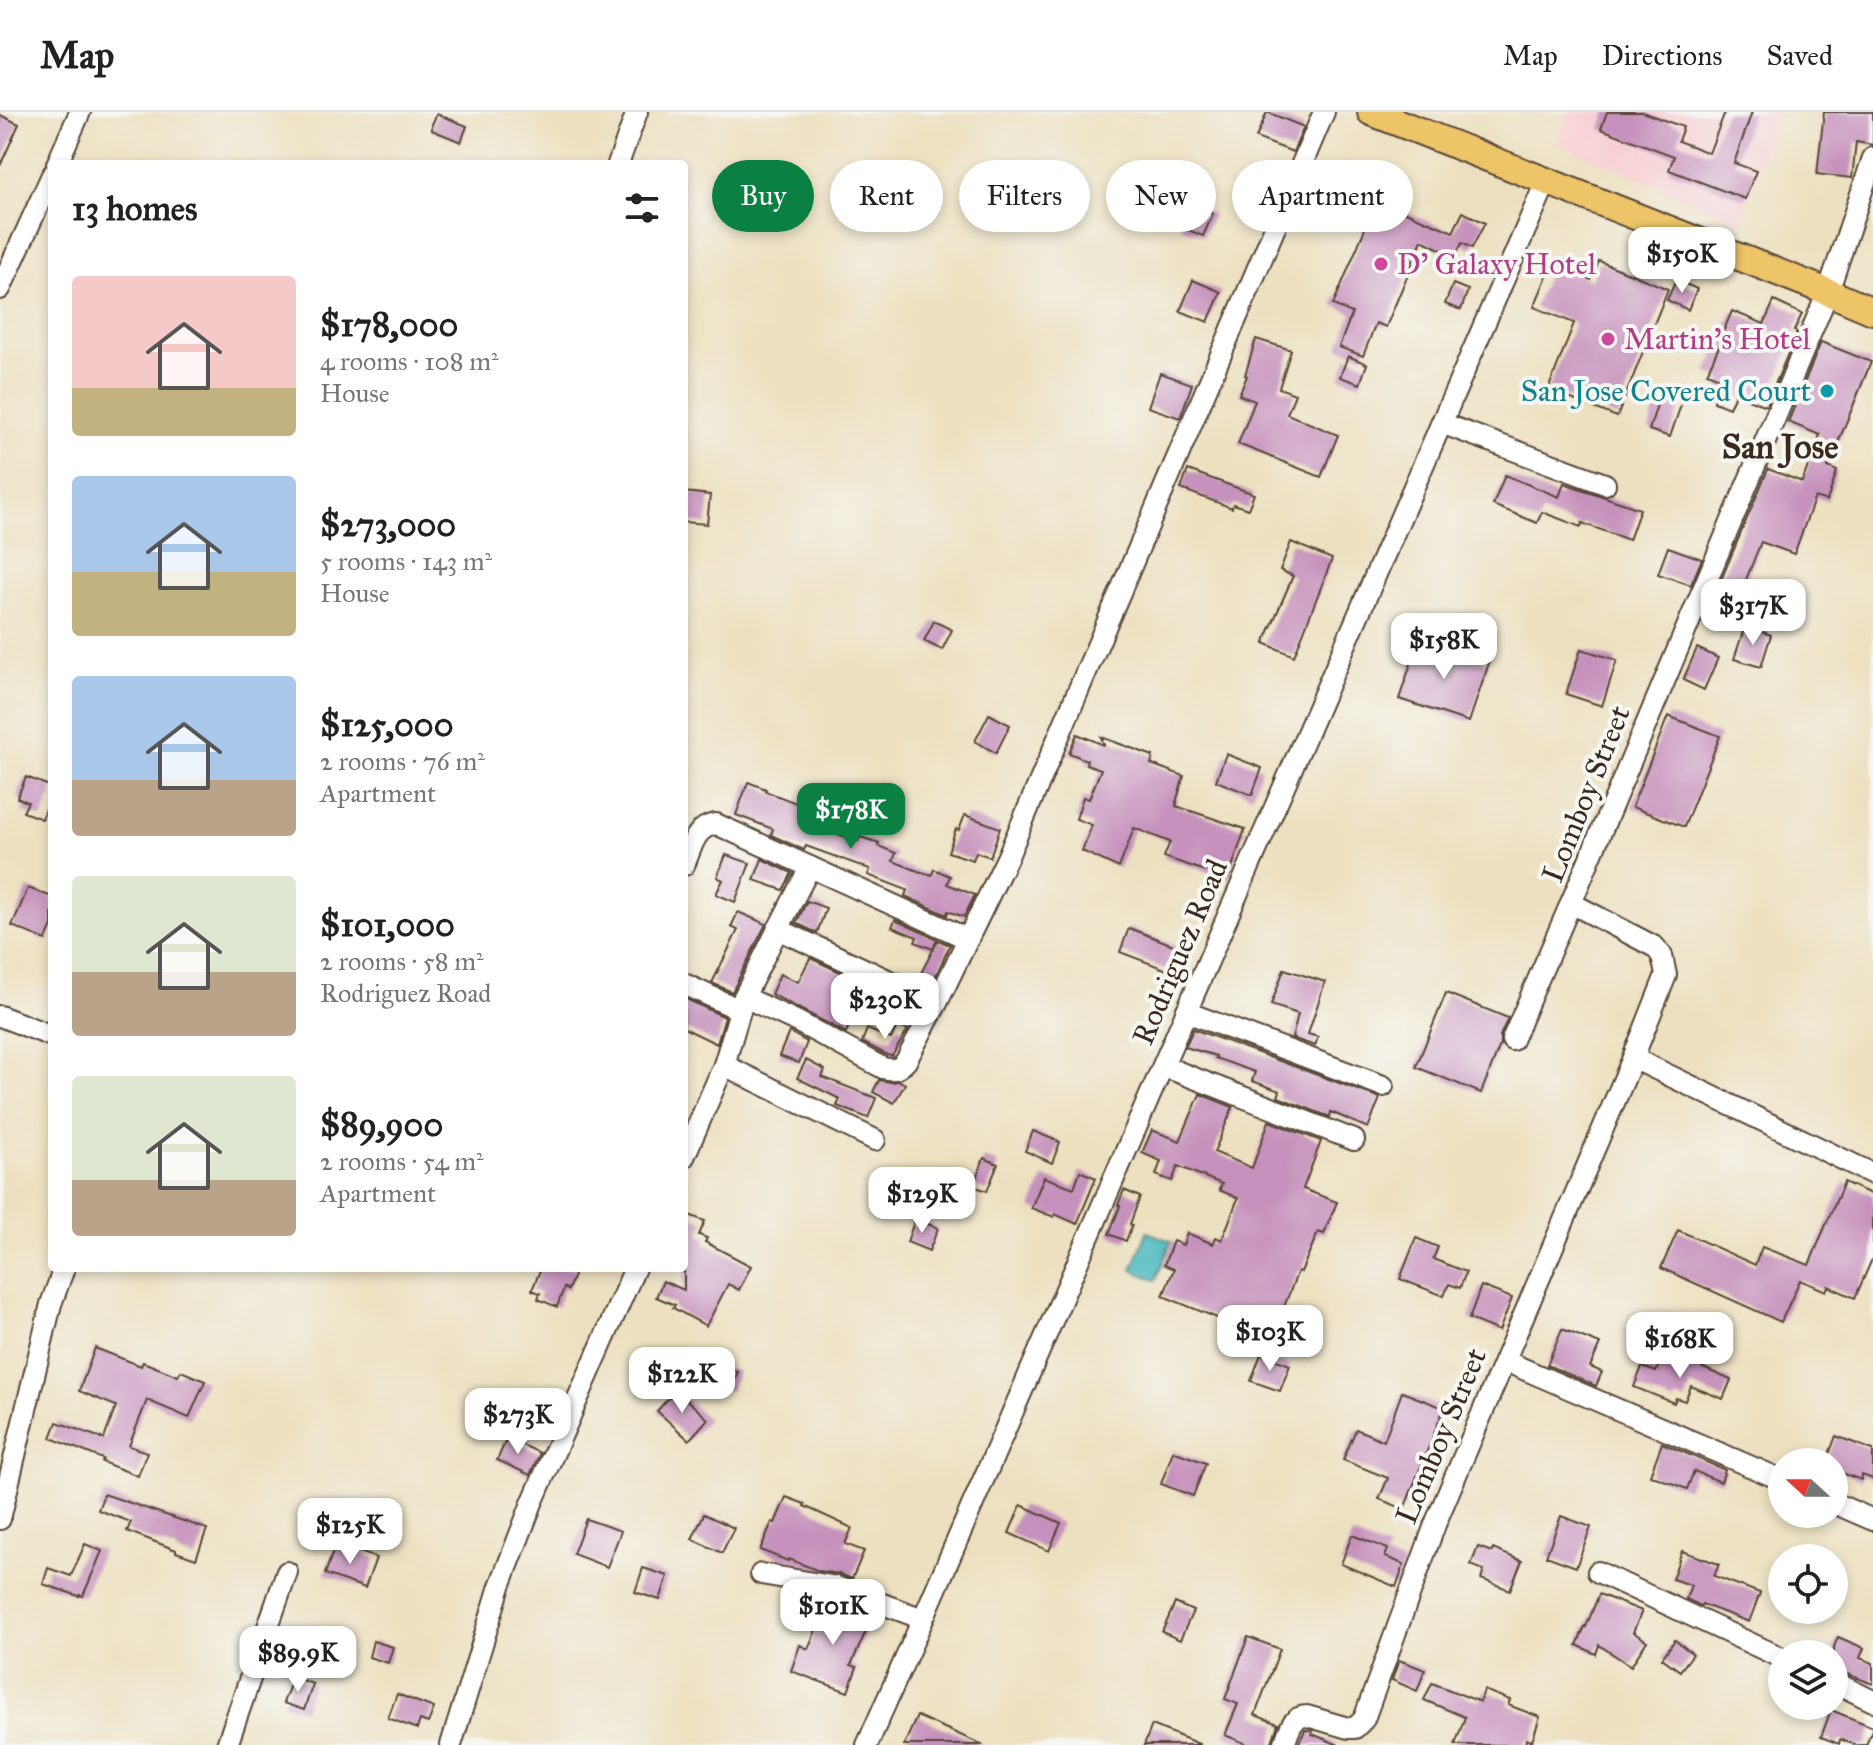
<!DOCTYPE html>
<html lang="en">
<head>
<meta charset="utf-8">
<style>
  :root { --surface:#fff; --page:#f2f2f2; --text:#222; --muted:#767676; --line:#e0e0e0; --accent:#0b8043 }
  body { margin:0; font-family:"IM FELL Great Primer",serif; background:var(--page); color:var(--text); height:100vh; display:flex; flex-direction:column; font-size:30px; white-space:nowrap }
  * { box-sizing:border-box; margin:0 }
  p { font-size:26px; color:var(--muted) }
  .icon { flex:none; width:44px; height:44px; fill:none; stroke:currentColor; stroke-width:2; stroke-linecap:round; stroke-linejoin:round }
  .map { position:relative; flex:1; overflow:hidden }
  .side { position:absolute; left:48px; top:48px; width:640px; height:1112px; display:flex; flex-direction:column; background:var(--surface); border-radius:8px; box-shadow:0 4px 12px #0003 }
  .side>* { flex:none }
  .banner { position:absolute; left:712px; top:48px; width:760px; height:72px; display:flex; gap:16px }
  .needle { width:52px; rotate:291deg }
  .tools { position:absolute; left:1768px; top:1336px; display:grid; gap:16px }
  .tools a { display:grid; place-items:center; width:80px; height:80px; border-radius:50%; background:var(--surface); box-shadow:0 4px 12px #0003; font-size:40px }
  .price { position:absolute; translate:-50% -68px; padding:0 18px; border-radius:16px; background:#fff; color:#222; font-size:26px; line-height:52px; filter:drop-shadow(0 2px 4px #0008) }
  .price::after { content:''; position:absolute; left:50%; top:48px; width:24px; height:18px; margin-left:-12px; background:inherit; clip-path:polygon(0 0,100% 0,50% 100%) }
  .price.selected { background:var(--accent); color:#fff }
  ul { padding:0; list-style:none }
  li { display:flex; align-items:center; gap:24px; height:200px; padding:0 24px }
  li span { display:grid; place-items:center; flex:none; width:224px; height:160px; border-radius:8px; color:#555 }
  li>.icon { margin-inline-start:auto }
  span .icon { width:96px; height:96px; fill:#fffc; stroke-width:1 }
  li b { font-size:34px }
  h2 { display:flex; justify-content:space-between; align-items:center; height:96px; padding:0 24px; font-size:34px }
  .chip { padding:0 28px; border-radius:36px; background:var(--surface); box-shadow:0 4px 12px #0003; font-size:28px; line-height:72px }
  .chip.selected { background:var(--accent); color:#fff }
  header { display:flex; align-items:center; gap:48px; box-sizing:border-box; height:112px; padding:0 40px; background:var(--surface); border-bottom:2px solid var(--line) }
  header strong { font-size:38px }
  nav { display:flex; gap:44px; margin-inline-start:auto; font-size:28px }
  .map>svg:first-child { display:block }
  .built { fill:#f7cfd3 }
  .water { fill:#48b8be; stroke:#42716e; stroke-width:2 }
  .building { fill:#c691bc }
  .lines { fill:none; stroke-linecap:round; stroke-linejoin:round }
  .minor-casing { stroke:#564536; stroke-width:24 }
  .major-casing { stroke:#564536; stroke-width:30 }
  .minor { stroke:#fff; stroke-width:20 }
  .major { stroke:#eec469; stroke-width:26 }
  .hotel-dot { fill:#d1479c; stroke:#f6f6f2; stroke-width:3 }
  .culture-dot { fill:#0f9aa8; stroke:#f6f6f2; stroke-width:3 }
  .labels { text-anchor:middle; stroke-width:8; stroke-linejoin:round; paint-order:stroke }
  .hotel-label { font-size:30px; fill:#b23c85; stroke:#f6f6f2; text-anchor:start }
  .culture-label { font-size:30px; fill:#0d838f; stroke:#f6f6f2; text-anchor:end }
  .street-label { font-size:30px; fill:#3b2a1e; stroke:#f6f6f2 }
  .quarter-label { font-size:34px; font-weight:bold; fill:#3b2a1e; stroke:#f6f6f2 }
</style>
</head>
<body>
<header>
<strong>Map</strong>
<nav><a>Map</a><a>Directions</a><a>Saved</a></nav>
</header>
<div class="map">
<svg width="1873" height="1633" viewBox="0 0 1873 1633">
  <rect width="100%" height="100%" fill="#f6f6f2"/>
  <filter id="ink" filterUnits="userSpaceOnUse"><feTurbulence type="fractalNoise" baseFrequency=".0125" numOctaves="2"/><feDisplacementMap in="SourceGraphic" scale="16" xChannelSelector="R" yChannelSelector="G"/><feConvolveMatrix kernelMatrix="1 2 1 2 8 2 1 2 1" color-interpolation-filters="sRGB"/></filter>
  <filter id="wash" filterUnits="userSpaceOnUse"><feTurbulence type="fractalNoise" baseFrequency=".006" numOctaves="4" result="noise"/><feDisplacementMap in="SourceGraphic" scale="32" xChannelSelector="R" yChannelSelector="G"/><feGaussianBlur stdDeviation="1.8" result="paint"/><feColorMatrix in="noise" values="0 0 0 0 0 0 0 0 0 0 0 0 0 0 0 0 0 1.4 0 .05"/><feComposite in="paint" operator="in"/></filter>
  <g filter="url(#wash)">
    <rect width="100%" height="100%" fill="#ece0c0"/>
    <!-- built -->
    <polygon class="built" points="1567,0 1776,0 1741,110 1557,31"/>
    <!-- water -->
    <polygon class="water" points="1147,1120 1171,1129 1156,1168 1132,1158"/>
    <g id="blocks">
      <!-- building -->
      <g class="building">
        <polygon points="1267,0 1304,15 1293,40 1256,26"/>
        <polygon points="1607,0 1642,0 1683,15 1678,29 1709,41 1725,0 1752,0 1734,51 1756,59 1745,87 1669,58 1674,44 1601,17"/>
        <polygon points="1824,0 1873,0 1873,33 1856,30 1852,66 1817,62"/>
        <polygon points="437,2 467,14 461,30 432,18 432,12"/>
        <polygon points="0,3 19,12 0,54"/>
        <polygon points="1377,88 1453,120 1463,100 1485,111 1472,136 1462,131 1455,145 1422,128 1386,215 1376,211 1363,244 1339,235 1352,201 1333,193"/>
        <polygon points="1189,92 1213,102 1203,124 1180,115"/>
        <polygon points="1599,149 1668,177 1617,305 1548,278 1574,211 1534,195 1552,152 1591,168"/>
        <polygon points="1193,168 1221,180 1208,210 1180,199"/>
        <polygon points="1676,168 1697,177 1688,198 1667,188"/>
        <polygon points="1453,172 1468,178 1461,198 1445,192"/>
        <polygon points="1774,189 1802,202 1794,219 1797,220 1766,294 1735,282 1729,296 1714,290 1722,267 1707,261 1721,230 1719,229 1732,199 1764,212"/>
        <polygon points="1256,227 1291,238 1279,276 1295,282 1287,302 1338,323 1321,365 1238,332 1255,289 1239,283 1247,264 1245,263"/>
        <polygon points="1821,230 1871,250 1828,355 1837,359 1827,389 1815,385 1794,442 1761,430 1734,498 1712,489 1768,357 1802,370 1820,323 1788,310"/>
        <polygon points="1348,244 1367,252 1360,272 1340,265"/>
        <polygon points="1160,261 1192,272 1180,306 1148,295"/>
        <polygon points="1661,280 1683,287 1670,325 1649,318"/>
        <polygon points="1188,358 1254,382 1248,397 1233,392 1232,396 1181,377"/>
        <polygon points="1505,363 1559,385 1564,371 1640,397 1629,428 1582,411 1581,415 1542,400 1537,411 1493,393"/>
        <polygon points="684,380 710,383 707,412 684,410"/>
        <polygon points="1291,430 1332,447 1294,544 1264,531 1293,464 1280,458"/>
        <polygon points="1668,435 1702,447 1691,473 1658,462"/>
        <polygon points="934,509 952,518 942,538 924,529"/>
        <polygon points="1745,514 1771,523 1761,555 1734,547"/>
        <polygon points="1419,528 1489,551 1469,610 1399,587"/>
        <polygon points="1697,536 1718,546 1704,578 1683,568"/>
        <polygon points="1581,537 1617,548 1602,594 1566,582"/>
        <polygon points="989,602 1010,613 996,641 975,629"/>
        <polygon points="1668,604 1720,624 1684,715 1632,695"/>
        <polygon points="1077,622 1104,633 1101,625 1153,644 1151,652 1184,664 1176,690 1177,690 1176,694 1245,717 1228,767 1164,745 1170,730 1134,716 1119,756 1082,739 1092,713 1076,707 1083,685 1089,687 1101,657 1086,652 1087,648 1069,641"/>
        <polygon points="1226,642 1262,656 1252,683 1216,669"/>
        <polygon points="26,665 52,675 52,681 42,707 23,700 28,690 17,686"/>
        <polygon points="748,670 766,677 765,679 804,694 801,702 817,708 815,714 858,729 860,725 879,731 878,734 896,741 893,749 918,759 932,763 934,757 950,764 947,772 975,783 964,805 948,799 947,803 905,784 907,778 868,763 870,757 806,734 804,738 771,723 773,717 736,703"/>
        <polygon points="965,703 1000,716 990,745 976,740 973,748 948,740 956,717 959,718"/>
        <polygon points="726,743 750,751 735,790 716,782 723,768 717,765"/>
        <polygon points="762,747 792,761 783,778 754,768"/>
        <polygon points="28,776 52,785 52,814 46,828 12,814"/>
        <polygon points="807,789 826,796 817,821 796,811"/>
        <polygon points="738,800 766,812 732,880 712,871 738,818 731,815"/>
        <polygon points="895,808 937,827 933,837 915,830 917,825 892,815"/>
        <polygon points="1129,816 1176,834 1167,858 1120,840"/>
        <polygon points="938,828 950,833 932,872 919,865"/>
        <polygon points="810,846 866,872 846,921 771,882 780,862 798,870"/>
        <polygon points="1284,857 1325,870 1308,922 1318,925 1315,934 1292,926 1298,902 1271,893"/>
        <polygon points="1446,881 1508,906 1500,924 1500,933 1481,981 1416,955"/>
        <polygon points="684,886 725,905 717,932 684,916"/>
        <polygon points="897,914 908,918 892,944 887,943 862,930 867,917 891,927"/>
        <polygon points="1193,917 1380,986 1368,1016 1331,1000 1330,1005 1278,985 1280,979 1252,969 1255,960 1215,946 1216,944 1185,935"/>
        <polygon points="789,920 807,930 799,951 779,944"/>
        <polygon points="806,948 825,958 822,965 876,986 868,1006 837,994 840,987 797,966"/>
        <polygon points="879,968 891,970 900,969 905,972 894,991 873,980"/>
        <polygon points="1200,982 1233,995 1214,1040 1252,1056 1269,1009 1321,1029 1303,1077 1337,1090 1324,1122 1318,1120 1301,1160 1298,1159 1271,1228 1163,1184 1174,1157 1164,1153 1173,1129 1183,1133 1187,1121 1213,1132 1216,1125 1222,1128 1238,1086 1219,1078 1222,1072 1178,1054 1172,1069 1156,1063 1161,1049 1142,1041 1152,1018 1180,1029"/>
        <polygon points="1033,1019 1060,1030 1052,1051 1025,1039"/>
        <polygon points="984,1046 998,1052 987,1079 973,1074"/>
        <polygon points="1080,1059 1096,1066 1077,1112 1055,1102 1054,1105 1031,1096 1044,1065 1074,1076"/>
        <polygon points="1844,1070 1873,1083 1873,1145 1855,1186 1828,1174 1826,1179 1800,1168 1781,1210 1661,1156 1678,1118 1755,1153 1762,1135 1809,1153"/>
        <polygon points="1124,1078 1140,1085 1130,1112 1132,1113 1126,1129 1109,1122 1120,1094 1118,1093"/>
        <polygon points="689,1103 705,1109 699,1123 707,1126 705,1130 751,1154 739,1178 728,1172 706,1214 673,1196 675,1193 656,1185 663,1169 684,1178 684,1114"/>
        <polygon points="915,1107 938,1116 929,1139 907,1130"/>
        <polygon points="1416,1126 1438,1135 1433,1147 1466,1160 1460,1176 1449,1172 1444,1184 1400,1167"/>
        <polygon points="541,1156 577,1156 568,1178 564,1176 557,1195 538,1187 540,1181 532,1178"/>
        <polygon points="1481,1174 1512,1186 1499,1219 1469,1207"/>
        <polygon points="1562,1217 1600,1232 1590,1255 1602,1260 1596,1274 1547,1253"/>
        <polygon points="95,1236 141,1254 143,1250 178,1264 181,1259 205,1269 189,1306 147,1288 129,1334 147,1340 138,1364 102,1350 103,1347 51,1326 57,1310 104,1327 116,1294 79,1279"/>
        <polygon points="1664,1239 1731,1268 1723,1287 1691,1274 1685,1289 1676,1286 1674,1291 1634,1275 1642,1255 1656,1260"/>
        <polygon points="1261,1242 1290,1253 1280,1279 1251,1269"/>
        <polygon points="712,1250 738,1260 730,1279 705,1269"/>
        <polygon points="1402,1280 1444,1296 1404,1397 1379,1387 1388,1366 1343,1348 1356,1317 1384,1329"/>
        <polygon points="673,1281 679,1281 708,1307 689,1328 657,1299"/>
        <polygon points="1836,1324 1873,1338 1873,1367 1862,1363 1861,1368 1834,1358 1834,1350 1826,1350"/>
        <polygon points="507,1326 540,1341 530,1363 497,1348"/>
        <polygon points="1662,1331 1725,1358 1721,1370 1694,1359 1687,1377 1650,1363"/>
        <polygon points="1173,1339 1206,1351 1193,1384 1161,1372"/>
        <polygon points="104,1382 207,1417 196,1447 176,1440 176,1438 127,1419 131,1410 98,1398"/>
        <polygon points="786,1385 805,1392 804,1394 852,1416 845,1432 864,1439 852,1467 839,1462 819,1459 789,1447 788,1449 760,1438 772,1410 775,1411"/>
        <polygon points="1021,1393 1061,1411 1049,1439 1009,1421"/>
        <polygon points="704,1402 734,1416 722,1441 692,1427"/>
        <polygon points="1561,1404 1591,1415 1576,1455 1546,1444"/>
        <polygon points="586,1407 621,1419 607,1455 573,1442"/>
        <polygon points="1352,1423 1388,1437 1385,1445 1404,1452 1396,1475 1341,1452"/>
        <polygon points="336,1431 376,1446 365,1476 325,1462"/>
        <polygon points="85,1432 102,1439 83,1484 80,1483 79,1484 43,1472 48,1456 71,1464"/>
        <polygon points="1478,1435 1492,1440 1493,1437 1522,1449 1510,1478 1481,1467 1484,1458 1471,1453"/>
        <polygon points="1682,1439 1719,1452 1714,1464 1760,1481 1749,1510 1702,1492 1701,1494 1686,1487 1691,1473 1672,1467"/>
        <polygon points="643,1456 668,1464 660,1488 635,1480"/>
        <polygon points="1599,1482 1642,1499 1633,1520 1647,1529 1631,1554 1599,1533 1596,1542 1577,1533 1585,1514 1586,1515"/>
        <polygon points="829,1487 856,1496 853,1503 870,1510 851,1553 857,1555 848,1580 791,1559 800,1533 808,1537"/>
        <polygon points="1175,1491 1193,1499 1180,1528 1162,1520"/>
        <polygon points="1248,1525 1280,1537 1255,1603 1278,1612 1271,1633 1249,1633 1225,1623 1238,1592 1225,1587"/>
        <polygon points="1838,1525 1864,1536 1860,1546 1873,1551 1873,1572 1834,1557 1834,1535"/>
        <polygon points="1675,1528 1693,1542 1680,1559 1662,1546"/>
        <polygon points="373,1529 393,1535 388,1551 369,1545"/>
        <polygon points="1399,1548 1425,1558 1417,1579 1392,1568"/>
        <polygon points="293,1565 313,1572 304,1598 283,1591"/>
        <polygon points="1432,1571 1480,1590 1484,1578 1510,1588 1508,1593 1540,1605 1532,1629 1526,1627 1525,1633 1455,1633 1465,1605 1424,1588"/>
        <polygon points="397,1582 434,1596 428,1611 420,1608 417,1617 388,1606"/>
        <polygon points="1831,1598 1873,1615 1866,1633 1855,1633 1840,1627 1839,1632 1821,1625"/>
        <polygon points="917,1604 983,1633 904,1633"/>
        <polygon points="1152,1613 1199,1632 1199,1633 1144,1633"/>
        <polygon points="1305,1618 1313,1619 1312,1622 1339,1633 1298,1633"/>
      </g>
    </g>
  </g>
  <g filter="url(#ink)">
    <use href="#blocks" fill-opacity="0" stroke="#564536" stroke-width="2"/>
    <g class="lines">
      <!-- minor casing -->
      <g class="minor-casing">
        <g id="minor">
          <polyline points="57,52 80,0"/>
          <polyline points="618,52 637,0"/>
          <polyline points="0,177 52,63"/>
          <polyline points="1441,311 1605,372"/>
          <path d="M684,753C692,736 694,715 716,712L968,827"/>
          <polyline points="778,817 937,891"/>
          <polyline points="684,872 740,898"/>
          <path d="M744,885L796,909L883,956C894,959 899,957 906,949L937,891L1008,744L1324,0"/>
          <polyline points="1186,900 1383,974"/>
          <polyline points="0,904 52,924"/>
          <polyline points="1512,928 1571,791"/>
          <polyline points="1633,946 1873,1062"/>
          <polyline points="724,953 875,1028"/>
          <polyline points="1163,954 1354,1028"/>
          <polyline points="684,1045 724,953 744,885 778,817 810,755"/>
          <polyline points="1505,1249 1782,1368"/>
          <polyline points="1834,1391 1873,1408"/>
          <polyline points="0,1407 51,1192 64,1156"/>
          <polyline points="1598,1460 1782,1546"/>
          <polyline points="761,1462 837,1475 923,1507"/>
          <polyline points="1834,1570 1873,1589"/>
          <polyline points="227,1633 287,1460"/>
          <polyline points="451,1633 500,1474 532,1391 635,1156"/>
          <polyline points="867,1633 923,1507 1546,70"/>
          <path d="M1284,1633C1289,1620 1291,1604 1307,1604L1348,1616H1355L1364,1607L1436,1410L1633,946L1666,863L1662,844L1655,835L1571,791L1828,180L1873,46"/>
        </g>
      </g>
      <!-- major casing -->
      <g class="major-casing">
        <polyline id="major" points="1371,0 1828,180 1873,199"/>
      </g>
      <!-- minor -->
      <use href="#minor" class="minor"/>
      <!-- major -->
      <use href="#major" class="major"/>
    </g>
  </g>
  <!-- markers -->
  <g class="hotel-dot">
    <circle cx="1381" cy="152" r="8"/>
    <circle cx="1608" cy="227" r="8"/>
  </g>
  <circle class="culture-dot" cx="1827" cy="279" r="8"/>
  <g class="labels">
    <!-- hotel labels -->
    <g class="hotel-label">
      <text x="1397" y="162">D' Galaxy Hotel</text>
      <text x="1624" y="237">Martin's Hotel</text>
    </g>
    <!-- culture labels -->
    <g class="culture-label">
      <text x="1811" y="289">San Jose Covered Court</text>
    </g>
    <!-- street labels -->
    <g class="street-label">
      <text transform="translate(1586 682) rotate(-68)" y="10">Lomboy Street</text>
      <text transform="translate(1180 840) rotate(-67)" y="10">Rodriguez Road</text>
      <text transform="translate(1441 1324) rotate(-67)" y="10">Lomboy Street</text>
    </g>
    <!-- quarter labels -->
    <g class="quarter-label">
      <text x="1780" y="346">San Jose</text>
    </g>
  </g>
</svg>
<div class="tools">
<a><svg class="needle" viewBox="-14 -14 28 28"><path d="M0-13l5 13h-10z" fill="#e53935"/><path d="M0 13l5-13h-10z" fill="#767676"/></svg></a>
<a><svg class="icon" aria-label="locate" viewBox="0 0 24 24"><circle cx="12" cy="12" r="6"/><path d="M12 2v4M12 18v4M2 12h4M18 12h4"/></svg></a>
<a><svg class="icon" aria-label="layers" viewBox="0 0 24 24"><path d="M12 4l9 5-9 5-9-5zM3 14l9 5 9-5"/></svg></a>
</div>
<b class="price" style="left:1682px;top:183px">$150K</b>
<b class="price" style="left:1753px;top:535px">$317K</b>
<b class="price" style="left:1444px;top:569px">$158K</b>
<b class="price selected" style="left:851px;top:739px">$178K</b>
<b class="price" style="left:885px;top:929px">$230K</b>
<b class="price" style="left:922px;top:1123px">$129K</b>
<b class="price" style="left:1270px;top:1261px">$103K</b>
<b class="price" style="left:1680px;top:1268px">$168K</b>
<b class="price" style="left:682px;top:1303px">$122K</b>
<b class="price" style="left:518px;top:1344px">$273K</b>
<b class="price" style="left:350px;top:1454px">$125K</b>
<b class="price" style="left:833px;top:1535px">$101K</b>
<b class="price" style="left:298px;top:1582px">$89.9K</b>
<div class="banner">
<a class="chip selected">Buy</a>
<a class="chip">Rent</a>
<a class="chip">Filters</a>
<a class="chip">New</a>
<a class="chip">Apartment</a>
</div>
<section class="side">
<h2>13 homes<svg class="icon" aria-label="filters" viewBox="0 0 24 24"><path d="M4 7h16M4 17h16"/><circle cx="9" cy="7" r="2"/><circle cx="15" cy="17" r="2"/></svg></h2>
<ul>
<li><span style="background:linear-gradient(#f6c9c9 70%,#c2b280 0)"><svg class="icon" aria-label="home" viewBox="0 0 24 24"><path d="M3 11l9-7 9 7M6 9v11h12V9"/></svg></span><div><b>$178,000</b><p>4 rooms · 108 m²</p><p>House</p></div></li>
<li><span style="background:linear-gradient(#a9c7e8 60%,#c2b280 0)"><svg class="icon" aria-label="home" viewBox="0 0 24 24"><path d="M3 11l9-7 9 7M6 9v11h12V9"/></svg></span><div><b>$273,000</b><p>5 rooms · 143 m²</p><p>House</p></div></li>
<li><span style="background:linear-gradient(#a9c7e8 65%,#b9a48a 0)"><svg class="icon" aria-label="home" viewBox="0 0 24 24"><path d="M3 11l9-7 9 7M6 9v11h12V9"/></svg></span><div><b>$125,000</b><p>2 rooms · 76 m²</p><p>Apartment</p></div></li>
<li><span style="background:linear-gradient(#dfe7d0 60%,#b9a48a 0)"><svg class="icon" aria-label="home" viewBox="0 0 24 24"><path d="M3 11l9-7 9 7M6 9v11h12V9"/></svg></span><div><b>$101,000</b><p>2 rooms · 58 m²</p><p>Rodriguez Road</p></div></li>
<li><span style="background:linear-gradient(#dfe7d0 65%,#b9a48a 0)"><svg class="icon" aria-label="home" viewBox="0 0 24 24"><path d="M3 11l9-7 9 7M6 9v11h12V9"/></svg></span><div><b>$89,900</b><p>2 rooms · 54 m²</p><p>Apartment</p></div></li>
</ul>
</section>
</div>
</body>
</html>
